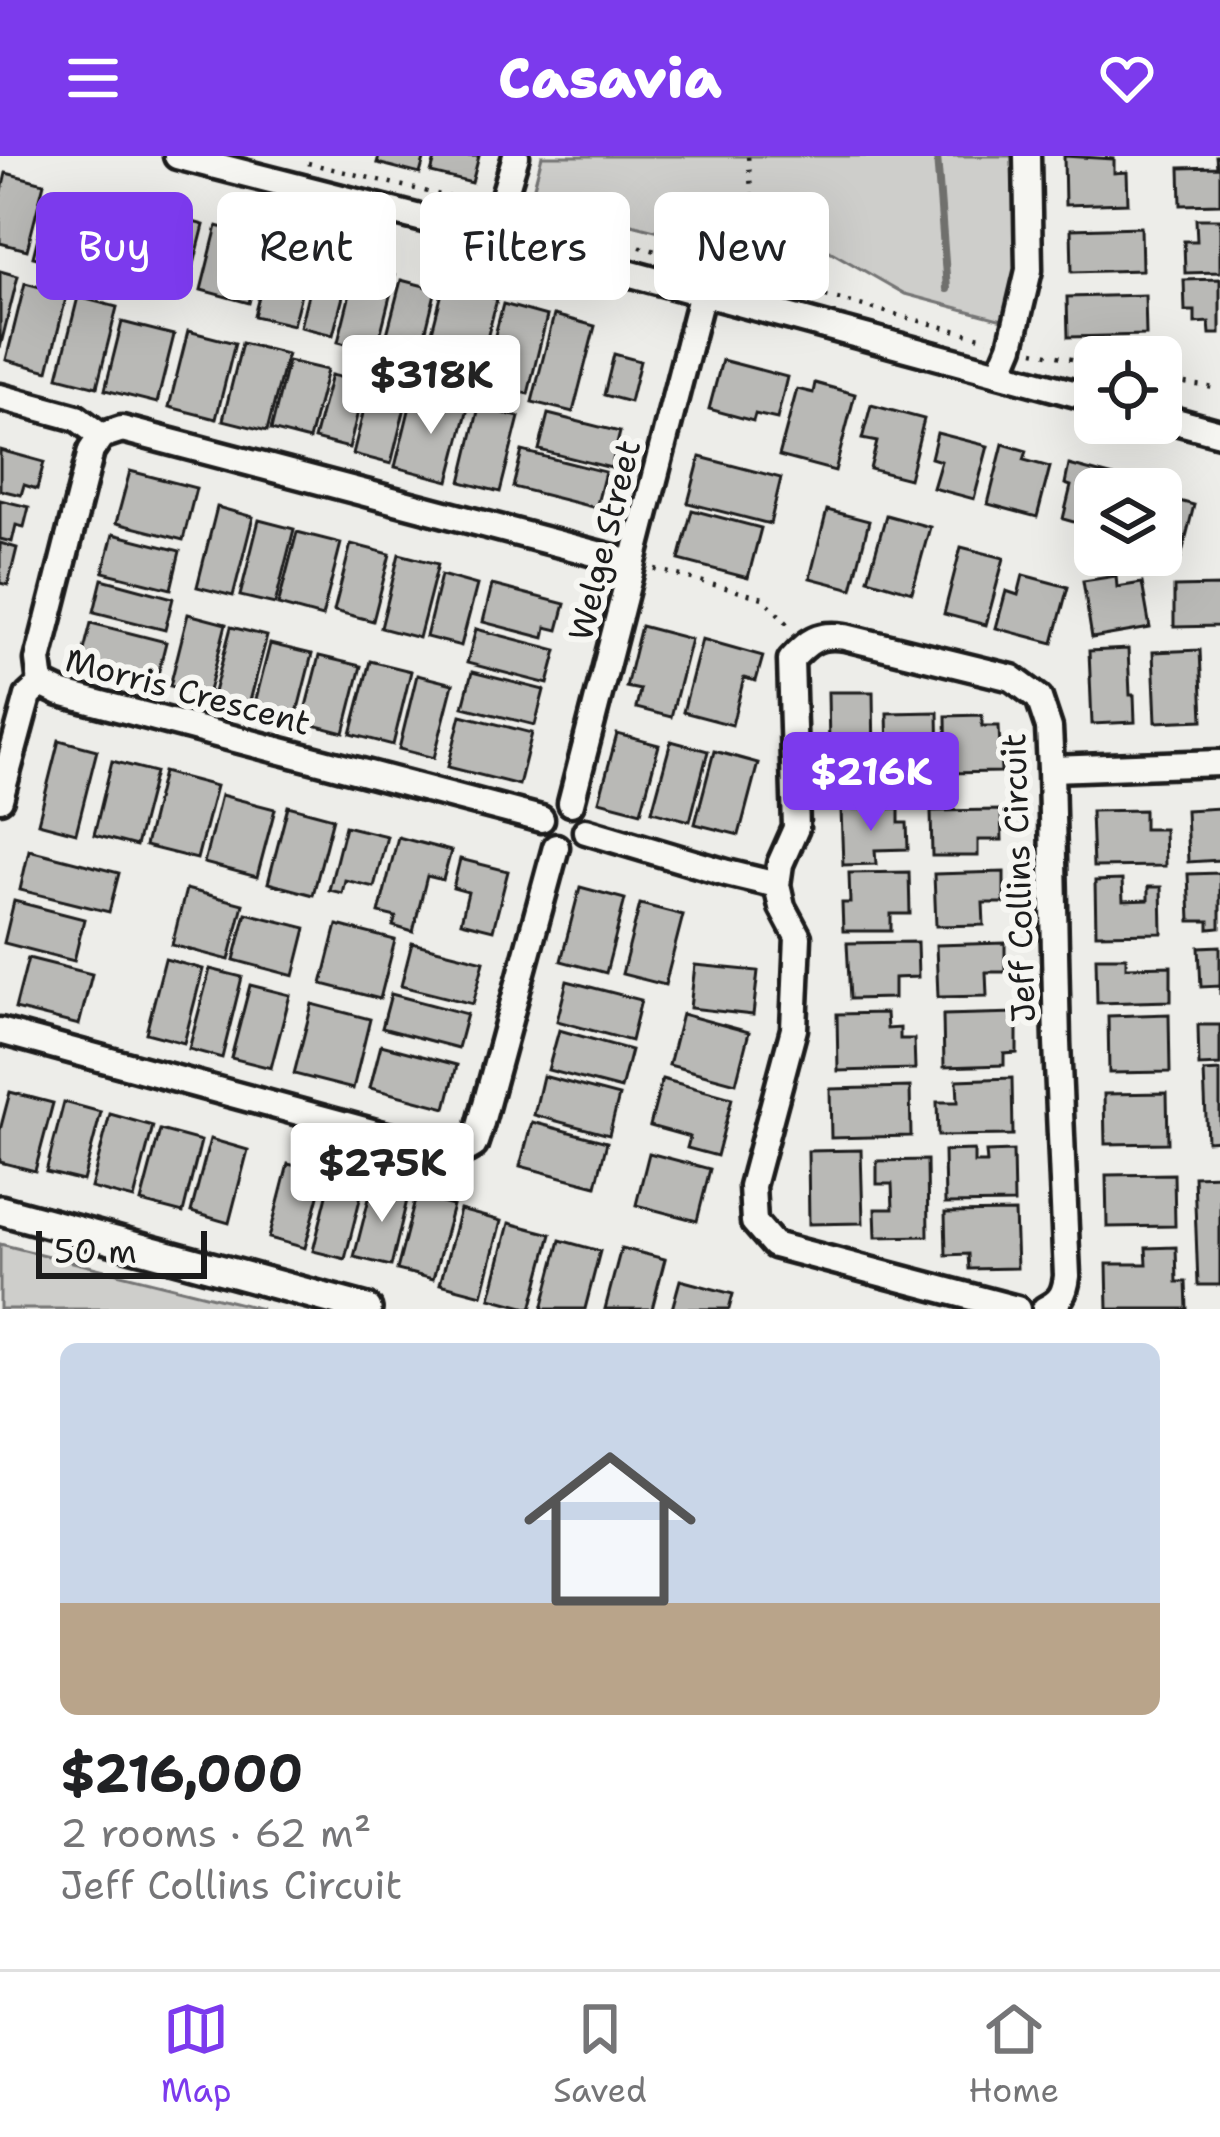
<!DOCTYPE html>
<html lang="en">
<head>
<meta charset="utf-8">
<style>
  :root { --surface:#fff; --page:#f6f6f6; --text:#202124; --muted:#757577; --line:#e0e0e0; --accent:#7c3aed }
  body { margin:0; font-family:"Shantell Sans",sans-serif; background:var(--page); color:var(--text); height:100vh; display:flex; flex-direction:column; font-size:45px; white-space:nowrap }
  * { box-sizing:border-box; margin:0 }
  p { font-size:39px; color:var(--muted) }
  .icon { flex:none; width:66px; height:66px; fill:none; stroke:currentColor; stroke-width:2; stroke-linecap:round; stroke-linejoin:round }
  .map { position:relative; height:1153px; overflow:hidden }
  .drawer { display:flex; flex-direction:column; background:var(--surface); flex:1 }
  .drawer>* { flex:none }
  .guide { position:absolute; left:36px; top:36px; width:1149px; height:108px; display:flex; gap:24px }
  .tools { position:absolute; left:1074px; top:180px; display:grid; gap:24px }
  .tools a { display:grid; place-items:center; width:108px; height:108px; border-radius:18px; background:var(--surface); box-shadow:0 12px 48px #0002; font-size:60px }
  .scale { position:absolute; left:36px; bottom:30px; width:171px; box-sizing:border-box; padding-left:12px; border:6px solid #1c1c1c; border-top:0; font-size:33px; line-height:42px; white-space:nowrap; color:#1c1c1c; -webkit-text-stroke:9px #f6f6f2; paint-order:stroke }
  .price { position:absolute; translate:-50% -102px; padding:0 27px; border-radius:12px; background:#fff; color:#222; font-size:39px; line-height:78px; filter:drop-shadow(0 3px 6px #0008) }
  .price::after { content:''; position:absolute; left:50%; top:72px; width:36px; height:27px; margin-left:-18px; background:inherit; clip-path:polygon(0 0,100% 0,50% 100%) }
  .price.current { background:var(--accent); color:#fff }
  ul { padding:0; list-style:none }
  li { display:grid; align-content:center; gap:24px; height:636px; padding:0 60px }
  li+li { border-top:3px solid var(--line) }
  li span { display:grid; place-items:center; height:372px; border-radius:18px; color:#555 }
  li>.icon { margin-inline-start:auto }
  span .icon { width:216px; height:216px; fill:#fffc; stroke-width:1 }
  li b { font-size:51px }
  .tag { padding:0 42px; border-radius:18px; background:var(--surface); box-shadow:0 12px 48px #0002; font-size:42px; line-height:108px }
  .tag.current { background:var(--accent); color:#fff }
  header { display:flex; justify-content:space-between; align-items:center; height:156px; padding:0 60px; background:var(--accent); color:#fff; font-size:54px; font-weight:800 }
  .tabs { display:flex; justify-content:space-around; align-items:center; height:168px; border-top:3px solid var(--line); background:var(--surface); font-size:33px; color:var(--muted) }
  .tabs a { display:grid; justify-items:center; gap:6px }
  .tabs .current { color:var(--accent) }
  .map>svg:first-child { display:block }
  .green { fill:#cececb; stroke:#757574; stroke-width:3 }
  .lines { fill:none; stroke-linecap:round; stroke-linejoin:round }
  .stream { stroke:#6f6f6d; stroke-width:8 }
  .building { fill:#b9b9b6; stroke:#1c1c1c; stroke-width:3 }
  .minor-casing { stroke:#1c1c1c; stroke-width:33 }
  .tertiary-casing { stroke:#1c1c1c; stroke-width:36 }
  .path { stroke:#1c1c1c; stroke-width:4.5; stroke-dasharray:3 9; stroke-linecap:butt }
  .minor { stroke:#f6f6f2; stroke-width:24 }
  .tertiary { stroke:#f6f6f2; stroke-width:27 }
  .labels { text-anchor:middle; stroke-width:12; stroke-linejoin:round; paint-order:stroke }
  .street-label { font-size:33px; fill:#1c1c1c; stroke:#f6f6f2 }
</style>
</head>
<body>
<header><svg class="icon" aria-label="menu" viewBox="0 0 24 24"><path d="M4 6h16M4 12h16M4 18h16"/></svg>Casavia<svg class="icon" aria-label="heart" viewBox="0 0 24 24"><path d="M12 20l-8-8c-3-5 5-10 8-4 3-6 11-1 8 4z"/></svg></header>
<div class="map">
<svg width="1220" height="1153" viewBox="0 0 1220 1153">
  <rect width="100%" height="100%" fill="#edede9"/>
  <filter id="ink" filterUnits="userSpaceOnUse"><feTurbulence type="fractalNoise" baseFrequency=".00833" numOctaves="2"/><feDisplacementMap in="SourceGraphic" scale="24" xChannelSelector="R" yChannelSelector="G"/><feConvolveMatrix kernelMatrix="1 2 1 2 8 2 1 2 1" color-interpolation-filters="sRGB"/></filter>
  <g filter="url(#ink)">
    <!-- green -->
    <g class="green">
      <polygon points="542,0 1018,0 1025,170 905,138 749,49 748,64 705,87 531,42"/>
      <polygon points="0,1088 262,1153 0,1153"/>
    </g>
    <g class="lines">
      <!-- stream -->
      <polyline class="stream" points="937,0 947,133"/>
    </g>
    <!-- building -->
    <g class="building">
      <polygon points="379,0 425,0 420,18 377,7"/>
      <polygon points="436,0 479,0 472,27 431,17"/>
      <polygon points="1064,0 1114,3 1114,17 1127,16 1128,47 1065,49"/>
      <polygon points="1216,0 1220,0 1220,48 1181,49 1180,12 1217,11"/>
      <polygon points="6,17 44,27 27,94 0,87 0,43"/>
      <polygon points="50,34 88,44 71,111 33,101"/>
      <polygon points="101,41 144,52 125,127 82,116"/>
      <polygon points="182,63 204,69 186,140 145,129 161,67 179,72"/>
      <polygon points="1196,63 1220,63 1220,116 1185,117 1184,85 1197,85"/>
      <polygon points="217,70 265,83 249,147 201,134"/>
      <polygon points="1141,71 1142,114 1072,116 1071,73"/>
      <polygon points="273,86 312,95 293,169 254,160"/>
      <polygon points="318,97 352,106 333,179 300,171"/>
      <polygon points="357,110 395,120 376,196 338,186"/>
      <polygon points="0,115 18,120 0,192"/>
      <polygon points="1220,123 1220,178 1210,178 1209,166 1195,167 1195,155 1185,155 1184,124"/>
      <polygon points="401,124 436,133 416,215 380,205"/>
      <polygon points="25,127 67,138 48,215 6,204"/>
      <polygon points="444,129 497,143 477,222 440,213 444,196 428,191"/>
      <polygon points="1145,139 1146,179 1068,181 1067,141"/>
      <polygon points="78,141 117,151 97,231 58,221"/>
      <polygon points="503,148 547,160 528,238 483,226"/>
      <polygon points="554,159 595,170 573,256 532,246"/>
      <polygon points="122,166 174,179 157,247 105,234"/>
      <polygon points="188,175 235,187 216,263 169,251"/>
      <polygon points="242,187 287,198 267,275 223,264"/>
      <polygon points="614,198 640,205 630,246 604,239"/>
      <polygon points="722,204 787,221 777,263 755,258 753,265 709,253"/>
      <polygon points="288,205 327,214 309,284 271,274"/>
      <polygon points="331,219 365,227 349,292 314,283"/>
      <polygon points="815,227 855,238 835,315 779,300 797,233 813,237"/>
      <polygon points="370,229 408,239 391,308 353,298"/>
      <polygon points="413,238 468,252 449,325 395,311"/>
      <polygon points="871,249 924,263 909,323 870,313 877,286 862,283"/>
      <polygon points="479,251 519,261 500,336 461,326"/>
      <polygon points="548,258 620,276 611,312 539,294"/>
      <polygon points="937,277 988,290 974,343 933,332 941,305 931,302"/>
      <polygon points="1003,288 1027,295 1024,304 1050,311 1037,361 988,348"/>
      <polygon points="0,294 44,306 37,333 24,329 21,339 0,334"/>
      <polygon points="522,295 605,316 596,352 513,331"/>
      <polygon points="700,301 781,322 770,368 688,347"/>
      <polygon points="1069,309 1122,323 1120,333 1095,333 1095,372 1063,363 1071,330 1065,328"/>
      <polygon points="130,315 196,332 183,384 116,367"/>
      <polygon points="1161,340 1194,349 1181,401 1161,396"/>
      <polygon points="0,344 29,351 24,371 16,369 12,386 0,383"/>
      <polygon points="217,351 253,361 233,440 197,431"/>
      <polygon points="692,354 761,372 748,422 679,404"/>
      <polygon points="827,354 869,365 852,433 810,422"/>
      <polygon points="886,359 930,371 912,436 868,423"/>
      <polygon points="259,364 294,373 275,448 240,440"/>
      <polygon points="297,376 341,387 322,461 278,449"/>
      <polygon points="113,378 180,395 171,433 103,416"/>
      <polygon points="0,387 17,392 8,429 0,427"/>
      <polygon points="351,388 390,398 373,465 334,455"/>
      <polygon points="961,391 1004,402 986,469 944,458"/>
      <polygon points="399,398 438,408 419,482 381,472"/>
      <polygon points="441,419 477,429 461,490 426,481"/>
      <polygon points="1023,419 1068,431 1053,487 996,472 1006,435 1018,439"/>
      <polygon points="1116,420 1117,431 1142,427 1150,472 1092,482 1083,425"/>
      <polygon points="102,423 173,442 165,474 94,456"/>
      <polygon points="492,429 565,448 558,474 546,471 544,482 483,466"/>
      <polygon points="1220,430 1220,470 1174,471 1174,431"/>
      <polygon points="188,458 226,468 208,539 170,530"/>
      <polygon points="91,467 166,486 156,526 81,506"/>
      <polygon points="641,470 691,483 671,561 636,552 640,534 626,531"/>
      <polygon points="231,471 267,480 248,553 212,544"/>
      <polygon points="476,473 557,494 548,528 467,507"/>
      <polygon points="702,483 763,500 756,525 744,522 732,569 683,556"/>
      <polygon points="270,488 312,498 295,565 253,555"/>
      <polygon points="1128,493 1130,539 1134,539 1135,566 1092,568 1089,495"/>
      <polygon points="1200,494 1203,564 1156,566 1153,496"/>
      <polygon points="319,500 361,510 344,577 302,566"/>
      <polygon points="370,505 411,515 393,589 351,578"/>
      <polygon points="472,516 544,534 535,569 463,551"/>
      <polygon points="417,519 453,528 434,602 399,593"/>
      <polygon points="828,536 873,536 874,604 839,604 839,592 829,592"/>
      <polygon points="938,556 939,612 901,613 900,597 888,598 887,557"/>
      <polygon points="461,559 532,577 519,629 448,611"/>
      <polygon points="982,559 982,570 999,570 1001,616 947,617 946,560"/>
      <polygon points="617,578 659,589 641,656 599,645"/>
      <polygon points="59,584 97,594 76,677 38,667"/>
      <polygon points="671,585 708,595 690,665 652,655"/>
      <polygon points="714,595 758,607 739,679 695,668"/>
      <polygon points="112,605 155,616 136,690 94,679"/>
      <polygon points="163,616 216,630 197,703 145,690"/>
      <polygon points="221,639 275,653 257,721 204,707"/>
      <polygon points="288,650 333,662 313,739 268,727"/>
      <polygon points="899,652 899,667 907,667 908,693 875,694 876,708 843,709 841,653"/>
      <polygon points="1220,652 1220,704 1188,706 1186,654"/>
      <polygon points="1001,654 1002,684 978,684 978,700 932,700 931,655"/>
      <polygon points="1144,654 1144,673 1164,673 1165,710 1093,711 1091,655"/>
      <polygon points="345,670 387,680 374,731 345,724 342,737 329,734"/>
      <polygon points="398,681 451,695 443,724 427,720 413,776 393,770 396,761 379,757"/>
      <polygon points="29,694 119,717 109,756 20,734"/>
      <polygon points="460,703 508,715 493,774 461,766 468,736 453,732"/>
      <polygon points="909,716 910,758 891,758 891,775 843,775 842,747 850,747 849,717"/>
      <polygon points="1004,716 1004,747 983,747 984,769 936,770 934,718"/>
      <polygon points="1220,717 1220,772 1209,773 1209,765 1190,765 1188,718"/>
      <polygon points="1122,724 1123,745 1148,744 1148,731 1161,731 1162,777 1096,778 1095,725"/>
      <polygon points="580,731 625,743 606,817 561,805"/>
      <polygon points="186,733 243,748 229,804 172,789"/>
      <polygon points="14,745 84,763 74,805 4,787"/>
      <polygon points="640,748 683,759 665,829 622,818"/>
      <polygon points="246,757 306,772 294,820 234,804"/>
      <polygon points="337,769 395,784 380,843 322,828"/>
      <polygon points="917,786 918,821 894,822 894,842 850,843 847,787"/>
      <polygon points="412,787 484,805 473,848 401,830"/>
      <polygon points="1005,787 1005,816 986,816 987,840 938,841 936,789"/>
      <polygon points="1220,790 1220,839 1220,830 1201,831 1199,791"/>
      <polygon points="1096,801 1126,801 1126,811 1171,810 1171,845 1097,847"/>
      <polygon points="28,802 92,818 79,869 15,853"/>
      <polygon points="165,803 203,813 184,887 146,877"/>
      <polygon points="695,809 758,815 753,859 690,852"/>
      <polygon points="210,813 242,821 222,902 189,893"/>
      <polygon points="567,825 641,844 631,885 557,865"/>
      <polygon points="250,829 290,839 271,912 231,902"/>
      <polygon points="391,838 467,858 458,892 382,872"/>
      <polygon points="312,848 370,863 353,933 294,918"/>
      <polygon points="886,857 887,873 900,872 900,883 914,883 915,913 838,915 837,858"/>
      <polygon points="1017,857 1017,897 1004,898 1004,909 944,911 943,859"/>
      <polygon points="682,858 749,876 736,927 669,909"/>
      <polygon points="1169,858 1170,916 1109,917 1108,860"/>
      <polygon points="1198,869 1220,869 1220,909 1199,910"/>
      <polygon points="559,874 631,894 621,933 548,914"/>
      <polygon points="381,889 457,909 446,952 370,932"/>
      <polygon points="1220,915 1220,984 1207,985 1204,916"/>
      <polygon points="543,920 619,940 609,979 534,959"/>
      <polygon points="1012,922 1013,979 938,980 937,946 958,946 957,924"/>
      <polygon points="662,923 732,942 717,1000 687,992 690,981 650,970"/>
      <polygon points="910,931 911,980 831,982 830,933"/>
      <polygon points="10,936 53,947 35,1015 0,1006 0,974"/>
      <polygon points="1167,937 1168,987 1105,988 1104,938"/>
      <polygon points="64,946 101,956 83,1025 46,1016"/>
      <polygon points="110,958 153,970 134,1043 91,1032"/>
      <polygon points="532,966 607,986 596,1030 520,1010"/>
      <polygon points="160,974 201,985 183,1057 141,1046"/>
      <polygon points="210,983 248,994 229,1067 191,1056"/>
      <polygon points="861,994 863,1067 809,1068 808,995"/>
      <polygon points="974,994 974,1007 987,1007 986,996 1013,995 1014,1047 945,1048 944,995"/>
      <polygon points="649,997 710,1013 697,1065 636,1049"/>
      <polygon points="927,1004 928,1080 876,1081 875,1053 893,1053 892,1028 877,1028 877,1005"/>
      <polygon points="288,1008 325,1017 305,1092 269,1082"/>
      <polygon points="1174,1018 1175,1070 1107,1071 1106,1019"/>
      <polygon points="332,1019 364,1027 345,1103 313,1095"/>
      <polygon points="1220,1019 1220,1129 1198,1129 1194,1020"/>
      <polygon points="373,1027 409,1036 391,1110 354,1101"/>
      <polygon points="416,1040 453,1050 433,1123 397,1114"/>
      <polygon points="460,1054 501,1065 482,1139 440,1128"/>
      <polygon points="1015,1056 1017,1112 969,1113 968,1098 946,1099 945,1057"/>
      <polygon points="509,1067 551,1078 531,1153 490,1142"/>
      <polygon points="560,1084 600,1095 585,1153 542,1153"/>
      <polygon points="1176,1091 1177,1126 1186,1126 1187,1153 1108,1153 1107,1108 1147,1108 1146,1092"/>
      <polygon points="621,1092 665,1103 652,1153 605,1153"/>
      <polygon points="680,1124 733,1138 729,1153 672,1153"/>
    </g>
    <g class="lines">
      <!-- minor casing -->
      <g class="minor-casing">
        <g id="minor">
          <polyline points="177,0 498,82 1095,243"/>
          <polyline points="498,82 500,53 516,0"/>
          <polyline points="1000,216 1011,190 1029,114 1027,0"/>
          <polyline points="0,241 77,262 101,280"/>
          <polyline points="1161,261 1220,277"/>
          <polyline points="1051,613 1220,607"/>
          <polyline points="0,643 28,540 41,528"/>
          <polyline points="571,647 702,137"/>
          <polyline points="541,663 60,537 41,528 38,504 91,295 101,280 122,273 632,407"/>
          <polyline points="586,675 727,717 777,729"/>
          <polyline points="0,875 442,995 462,996 474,989 479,974 556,691"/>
          <path d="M1017,1153L774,1089L754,1066L752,1030L794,873L798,781L782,751L777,729L780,708L796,672L791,504C808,485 818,477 845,481L1012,522L1039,542L1049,572L1051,613L1057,886L1067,1120C1065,1137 1061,1145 1045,1153"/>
        </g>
      </g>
      <!-- tertiary casing -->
      <g class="tertiary-casing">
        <polyline id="tertiary" points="0,1054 367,1153"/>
      </g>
      <!-- path -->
      <g class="path">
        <polyline points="308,7 478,48"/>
        <polyline points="524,60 988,183"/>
        <polyline points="713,110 719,79 752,44 748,0"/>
        <polyline points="1034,195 1095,208"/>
        <polyline points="1161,223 1220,233"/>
        <polyline points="655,413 763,442 790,470"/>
      </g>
      <!-- minor -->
      <use href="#minor" class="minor"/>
      <!-- tertiary -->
      <use href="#tertiary" class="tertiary"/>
    </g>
  </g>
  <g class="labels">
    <!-- street labels -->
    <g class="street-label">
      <text transform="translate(604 384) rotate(-76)" y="12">Welge Street</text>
      <text transform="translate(188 535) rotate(15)" y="12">Morris Crescent</text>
      <text transform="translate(1018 722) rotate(-92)" y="12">Jeff Collins Circuit</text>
    </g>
  </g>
</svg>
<div class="tools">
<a><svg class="icon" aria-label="locate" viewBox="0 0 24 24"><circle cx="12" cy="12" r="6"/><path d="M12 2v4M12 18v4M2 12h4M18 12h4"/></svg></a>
<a><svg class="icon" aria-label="layers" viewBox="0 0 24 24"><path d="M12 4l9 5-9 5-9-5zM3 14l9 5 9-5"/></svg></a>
</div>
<div class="scale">50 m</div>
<b class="price" style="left:431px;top:281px">$318K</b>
<b class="price current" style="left:871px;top:678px">$216K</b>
<b class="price" style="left:382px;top:1069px">$275K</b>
<div class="guide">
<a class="tag current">Buy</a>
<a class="tag">Rent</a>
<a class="tag">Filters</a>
<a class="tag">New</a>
</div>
</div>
<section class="drawer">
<ul>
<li><span style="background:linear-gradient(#c9d6e8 70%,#b9a48a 0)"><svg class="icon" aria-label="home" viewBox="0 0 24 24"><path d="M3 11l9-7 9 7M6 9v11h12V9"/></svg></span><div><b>$216,000</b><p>2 rooms · 62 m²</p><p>Jeff Collins Circuit</p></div></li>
</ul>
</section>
<nav class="tabs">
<a class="current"><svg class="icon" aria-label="map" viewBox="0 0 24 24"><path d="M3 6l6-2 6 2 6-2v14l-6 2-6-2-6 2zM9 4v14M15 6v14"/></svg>Map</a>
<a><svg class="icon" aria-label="saved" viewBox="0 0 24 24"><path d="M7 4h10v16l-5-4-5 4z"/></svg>Saved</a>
<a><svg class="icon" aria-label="home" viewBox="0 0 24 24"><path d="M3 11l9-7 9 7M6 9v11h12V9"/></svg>Home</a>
</nav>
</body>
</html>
